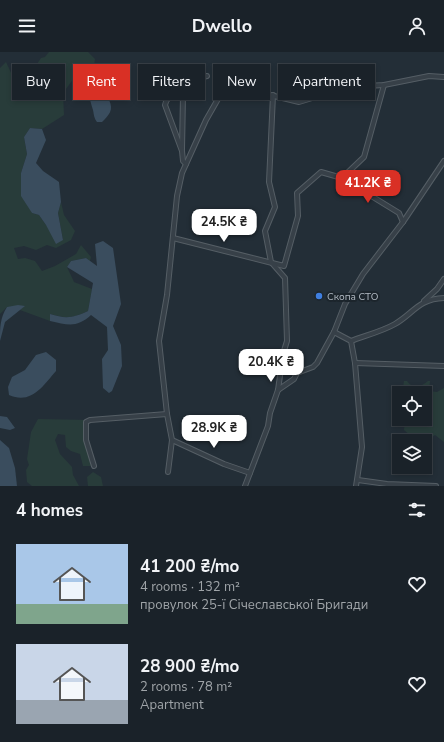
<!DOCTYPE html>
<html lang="en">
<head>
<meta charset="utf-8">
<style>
  :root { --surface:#1a2229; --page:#272f35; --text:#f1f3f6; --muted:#9fa4a8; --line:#383f46; --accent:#d93025 }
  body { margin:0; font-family:"Nunito Sans",sans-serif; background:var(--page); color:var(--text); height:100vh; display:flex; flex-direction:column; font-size:15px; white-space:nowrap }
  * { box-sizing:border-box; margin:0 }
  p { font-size:13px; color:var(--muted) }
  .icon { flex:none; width:22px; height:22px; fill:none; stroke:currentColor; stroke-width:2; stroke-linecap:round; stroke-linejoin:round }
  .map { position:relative; height:434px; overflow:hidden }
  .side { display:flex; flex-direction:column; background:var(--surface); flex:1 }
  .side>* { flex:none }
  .top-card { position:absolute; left:12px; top:12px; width:420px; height:36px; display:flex; gap:8px }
  .buttons { position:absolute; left:392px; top:334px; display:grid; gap:8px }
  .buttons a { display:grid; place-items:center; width:40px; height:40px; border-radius:0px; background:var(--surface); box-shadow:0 2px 6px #0003,0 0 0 1px var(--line); font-size:20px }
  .price { position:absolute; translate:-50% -34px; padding:0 9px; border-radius:8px; background:#fff; color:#222; font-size:13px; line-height:26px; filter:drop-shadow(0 1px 2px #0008) }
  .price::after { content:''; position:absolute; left:50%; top:24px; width:12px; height:9px; margin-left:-6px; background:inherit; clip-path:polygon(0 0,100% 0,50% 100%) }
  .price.current { background:var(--accent); color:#fff }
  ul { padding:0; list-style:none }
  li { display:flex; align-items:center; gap:12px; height:100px; padding:0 16px }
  li span { display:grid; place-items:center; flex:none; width:112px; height:80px; border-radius:0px; color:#555 }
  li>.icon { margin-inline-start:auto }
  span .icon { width:48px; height:48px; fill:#fffc; stroke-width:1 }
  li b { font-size:17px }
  h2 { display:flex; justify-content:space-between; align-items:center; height:48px; padding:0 16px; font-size:17px }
  .tag { padding:0 14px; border-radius:0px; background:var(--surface); box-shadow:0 2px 6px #0003,0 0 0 1px var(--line); font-size:14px; line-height:36px }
  .tag.current { background:var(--accent); color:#fff }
  header { display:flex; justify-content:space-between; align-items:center; height:52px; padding:0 16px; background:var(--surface); font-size:18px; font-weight:700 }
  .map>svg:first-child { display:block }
  .green { fill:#283c3a }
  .water { fill:#3a4d5e }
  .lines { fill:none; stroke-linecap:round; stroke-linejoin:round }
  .minor-casing { stroke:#555e65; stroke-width:6 }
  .minor { stroke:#374048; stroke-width:4 }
  .shop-dot { fill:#3f7fe0; stroke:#1c252c; stroke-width:1.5 }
  .labels { text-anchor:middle; stroke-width:4; stroke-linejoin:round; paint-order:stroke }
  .poi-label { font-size:10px; fill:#b2bbc4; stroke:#1c252c; text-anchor:start }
</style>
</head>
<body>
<header><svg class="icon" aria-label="menu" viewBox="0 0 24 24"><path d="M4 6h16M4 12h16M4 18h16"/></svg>Dwello<svg class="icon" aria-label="person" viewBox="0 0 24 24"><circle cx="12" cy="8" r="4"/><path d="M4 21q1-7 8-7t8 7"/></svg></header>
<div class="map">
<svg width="444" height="434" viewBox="0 0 444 434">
  <rect width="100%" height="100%" fill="#232e37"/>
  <!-- green -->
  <g class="green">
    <path d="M49,0H88L95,7L94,14L74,26L63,41L64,63L42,77L30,76L24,85L27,102L21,121L32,161L39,163L46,173L63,188L58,161L61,150L64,163L75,179L71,188L56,196L47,193L36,198L24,194L14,196L18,207L25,206L35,209L42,219L55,214L76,202L81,193L91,205L90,209L86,206L71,209L67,215L74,230L92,237L88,259C73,266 67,267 50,262V269L20,258L24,254L7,255L0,262V16L6,10L14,27L12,37L21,40L24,36L31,21L41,6L45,5Z"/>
    <path d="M404,329H407C413,338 421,335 428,329H430L429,339L437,340L444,336V390L435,383L425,390L412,389L411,384L404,378L405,367H425V341H402Z"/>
    <polygon points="38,367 90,368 86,371 91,414 83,414 80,402 71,399 66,395 65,383 58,382 55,388 60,402 72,415 73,423 79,434 32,434 27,430 26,418 29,413 27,407 31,380"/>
    <polygon points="93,420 101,425 103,434 88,434 87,425"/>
  </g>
  <!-- water -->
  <g class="water">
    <path d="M100,33H103L109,37L110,45L109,48C114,58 109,63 102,70H97C94,66 94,63 93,58C89,44 87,42 100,33Z"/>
    <polygon points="30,76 42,77 46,88 36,111 43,119 59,130 61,150 58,161 63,188 56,192 46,173 39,163 32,161 21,144 21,121 27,102 24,85"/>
    <path d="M103,189L113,196L121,252L113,274L121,293L122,314L112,339L109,341L103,336L102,307L108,298L107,275L91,263C77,276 68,273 50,269V262C66,267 73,266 88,259L93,231L67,215L71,209L86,206L97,214L95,192Z"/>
    <path d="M18,253L25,254L5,270L0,289C0,275 0,266 7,255Z"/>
    <path d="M46,300L56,308V319C43,334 31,353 9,343L8,335L12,325L25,318L36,303Z"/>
    <polygon points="0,364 7,365 15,376 10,378 0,376"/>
    <polygon points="0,388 9,396 15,416 17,434 0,434"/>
  </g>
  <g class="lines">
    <!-- minor casing -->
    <g class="minor-casing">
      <g id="minor">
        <polyline points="182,97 183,43 186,34 191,28 207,24"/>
        <path d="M186,112L183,109L182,99L165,53C167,43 178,39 186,34"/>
        <polyline points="342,126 364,105 384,33"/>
        <polyline points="173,186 284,214 298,164 297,141 321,120 342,126 399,161 403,170"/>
        <polyline points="424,249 437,237 444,227"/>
        <polyline points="334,280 351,289 355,311 362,395 356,434"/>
        <path d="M351,289C364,284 383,279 395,272C414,261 418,247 444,246"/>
        <polyline points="355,311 444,314"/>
        <polyline points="278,338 294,327 297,321 313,315 317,311 334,280 345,252 363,222 403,170 444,109"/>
        <polyline points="172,388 224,412 250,421"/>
        <polyline points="94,414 86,388 86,370 90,368 167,362"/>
        <polyline points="168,420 172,388 167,362 159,289 167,243 177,144 182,121 206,68 218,47 223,41 233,34 299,50 349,35 384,33 429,24 444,25"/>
        <polyline points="358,428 387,432 436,434"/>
        <polyline points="245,434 268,374 270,361 278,338 283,302 287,289 285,226 271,210 265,179 275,155 269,130 273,43"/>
      </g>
    </g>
    <!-- minor -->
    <use href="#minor" class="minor"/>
  </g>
  <!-- markers -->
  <circle class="shop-dot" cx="319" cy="244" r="4"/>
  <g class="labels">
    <!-- poi labels -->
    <g class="poi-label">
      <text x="327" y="248">Скопа СТО</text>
    </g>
  </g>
</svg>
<div class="buttons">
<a><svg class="icon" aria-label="locate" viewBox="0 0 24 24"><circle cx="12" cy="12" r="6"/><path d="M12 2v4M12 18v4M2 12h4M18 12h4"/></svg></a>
<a><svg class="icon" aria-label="layers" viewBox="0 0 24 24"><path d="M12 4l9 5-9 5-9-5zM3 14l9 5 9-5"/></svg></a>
</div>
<b class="price current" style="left:368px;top:152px">41.2K ₴</b>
<b class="price" style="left:224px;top:191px">24.5K ₴</b>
<b class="price" style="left:271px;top:331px">20.4K ₴</b>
<b class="price" style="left:214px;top:397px">28.9K ₴</b>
<div class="top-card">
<a class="tag">Buy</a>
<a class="tag current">Rent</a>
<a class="tag">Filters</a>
<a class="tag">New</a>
<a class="tag">Apartment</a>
</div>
</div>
<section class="side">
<h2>4 homes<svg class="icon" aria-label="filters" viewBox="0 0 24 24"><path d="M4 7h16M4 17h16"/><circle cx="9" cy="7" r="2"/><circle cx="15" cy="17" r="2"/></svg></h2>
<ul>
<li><span style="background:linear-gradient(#a9c7e8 75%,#7fa58c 0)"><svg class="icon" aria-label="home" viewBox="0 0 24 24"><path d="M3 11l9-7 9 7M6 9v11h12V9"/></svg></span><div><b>41 200 ₴/mo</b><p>4 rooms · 132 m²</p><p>провулок 25-ї Січеславської Бригади</p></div><svg class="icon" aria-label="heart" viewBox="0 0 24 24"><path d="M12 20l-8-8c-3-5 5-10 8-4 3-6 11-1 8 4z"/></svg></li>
<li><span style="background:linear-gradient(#c9d6e8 70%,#9aa5b1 0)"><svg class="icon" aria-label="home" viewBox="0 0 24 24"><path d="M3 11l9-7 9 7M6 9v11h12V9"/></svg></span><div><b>28 900 ₴/mo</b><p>2 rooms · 78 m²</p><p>Apartment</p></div><svg class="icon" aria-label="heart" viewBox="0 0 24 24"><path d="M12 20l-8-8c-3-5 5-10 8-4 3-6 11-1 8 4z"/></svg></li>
</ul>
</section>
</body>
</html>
